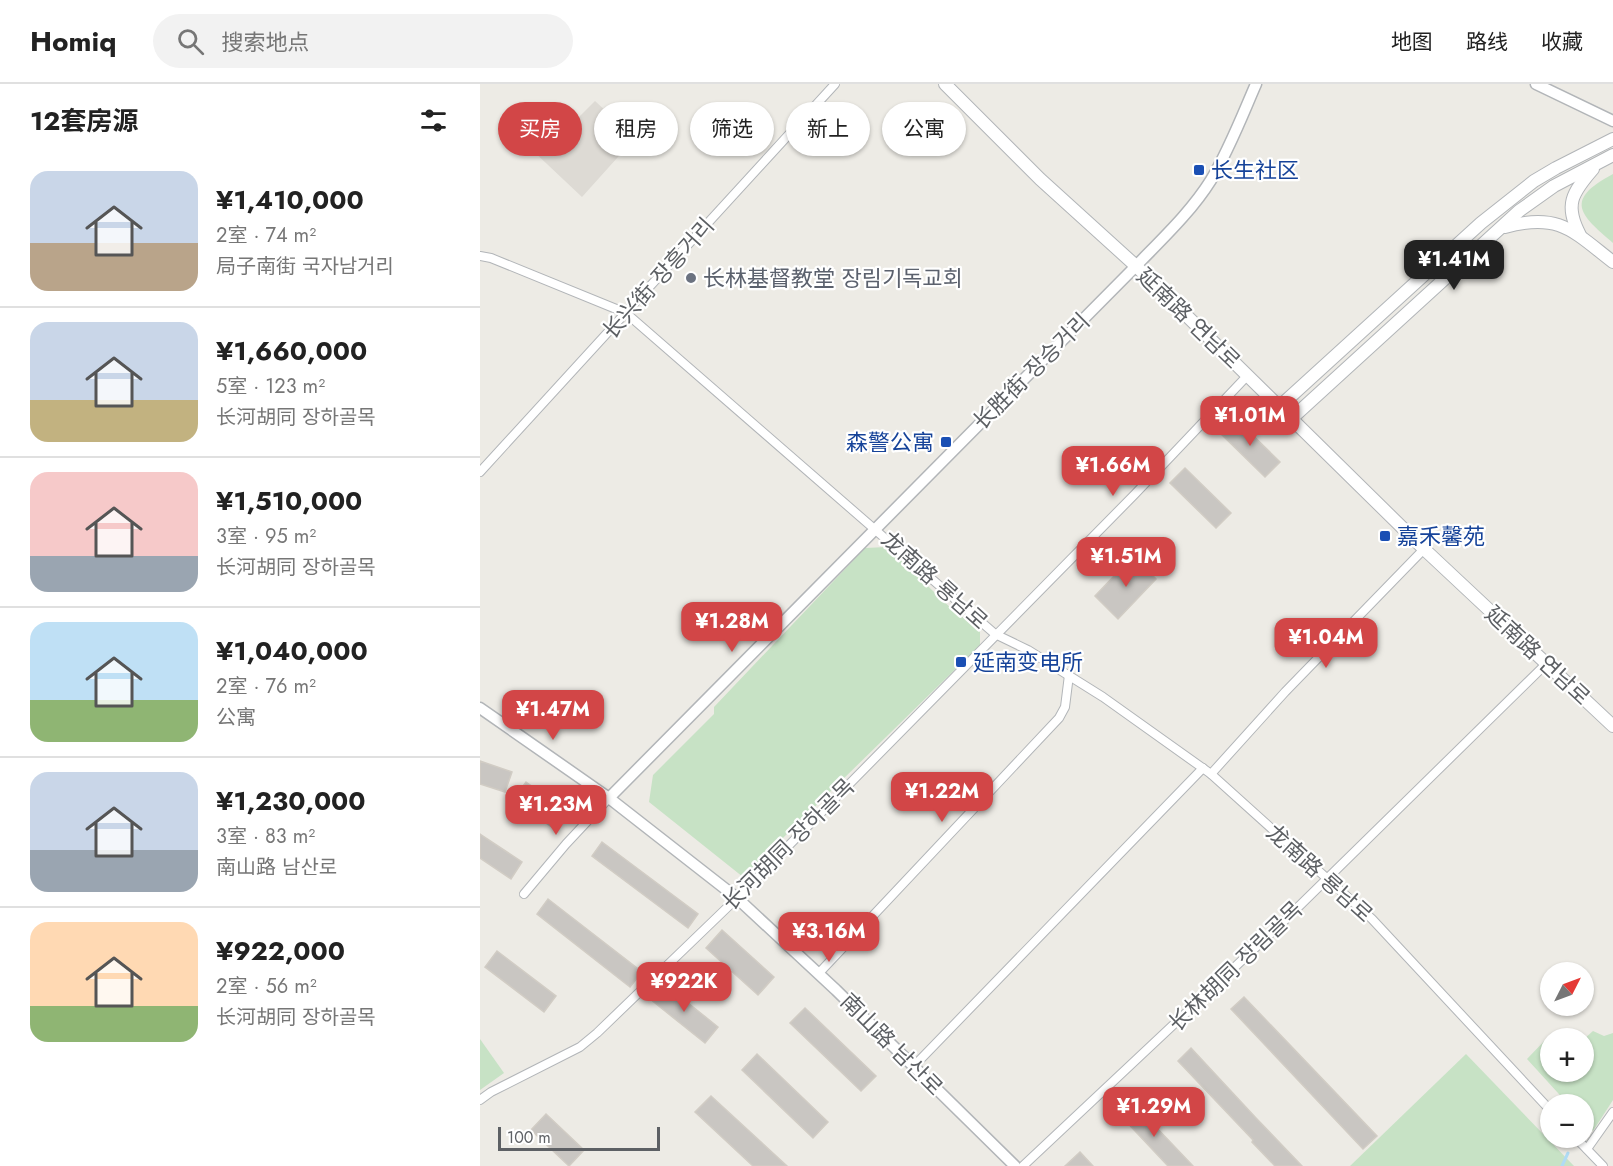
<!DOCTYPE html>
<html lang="zh">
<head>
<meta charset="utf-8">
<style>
  :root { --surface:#fff; --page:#f2f2f2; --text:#222; --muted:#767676; --line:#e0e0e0; --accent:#d24647 }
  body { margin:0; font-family:Jost,"Noto Sans SC","Noto Sans KR",sans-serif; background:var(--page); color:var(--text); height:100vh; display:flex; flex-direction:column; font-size:22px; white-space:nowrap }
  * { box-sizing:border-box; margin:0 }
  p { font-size:20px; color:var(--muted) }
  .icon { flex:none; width:33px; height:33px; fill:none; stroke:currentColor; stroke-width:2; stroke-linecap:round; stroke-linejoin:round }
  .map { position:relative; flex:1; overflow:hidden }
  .side { display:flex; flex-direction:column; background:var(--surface); width:480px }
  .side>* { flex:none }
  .hud { position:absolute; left:18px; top:18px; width:570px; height:54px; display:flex; gap:12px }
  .needle { width:39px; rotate:48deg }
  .controls { position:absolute; left:1060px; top:878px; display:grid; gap:12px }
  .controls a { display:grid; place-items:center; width:54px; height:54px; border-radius:50%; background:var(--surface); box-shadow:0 2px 4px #0004; font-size:30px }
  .scale { position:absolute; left:18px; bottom:15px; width:162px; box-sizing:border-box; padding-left:6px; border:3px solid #5d6064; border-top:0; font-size:16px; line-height:21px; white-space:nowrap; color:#5d6064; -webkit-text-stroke:4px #fff; paint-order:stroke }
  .price { position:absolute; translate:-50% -51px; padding:0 14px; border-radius:12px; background:var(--accent); color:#fff; font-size:20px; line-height:39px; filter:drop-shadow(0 2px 3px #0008) }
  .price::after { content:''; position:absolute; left:50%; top:36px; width:18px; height:14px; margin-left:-9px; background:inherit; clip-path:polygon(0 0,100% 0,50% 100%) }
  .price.active { background:#222; color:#fff }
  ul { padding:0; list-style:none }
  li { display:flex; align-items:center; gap:18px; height:150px; padding:0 30px }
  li+li { border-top:2px solid var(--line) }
  li span { display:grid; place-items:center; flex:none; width:168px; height:120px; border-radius:18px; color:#555 }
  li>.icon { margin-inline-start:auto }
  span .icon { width:72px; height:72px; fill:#fffc; stroke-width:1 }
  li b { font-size:26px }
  h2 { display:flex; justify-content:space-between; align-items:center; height:72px; padding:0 30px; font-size:26px }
  .tag { padding:0 21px; border-radius:27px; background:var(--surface); box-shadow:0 2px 4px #0004; font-size:21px; line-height:54px }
  .tag.active { background:var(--accent); color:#fff }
  header { display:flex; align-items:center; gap:36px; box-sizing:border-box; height:84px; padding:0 30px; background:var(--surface); border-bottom:2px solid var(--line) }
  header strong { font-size:28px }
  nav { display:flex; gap:33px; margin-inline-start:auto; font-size:21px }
  .search { width:420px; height:54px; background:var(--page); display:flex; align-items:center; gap:15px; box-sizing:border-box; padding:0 21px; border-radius:33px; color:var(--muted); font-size:22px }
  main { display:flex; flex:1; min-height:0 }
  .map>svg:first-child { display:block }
  .education { fill:#dddad4 }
  .green { fill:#c7e2c5 }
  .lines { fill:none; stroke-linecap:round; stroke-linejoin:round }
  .stream { stroke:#afdbf4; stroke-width:3 }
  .building { fill:#c9c6c2; stroke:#d1ccc4; stroke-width:1.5 }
  .minor-casing { stroke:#b2b5b8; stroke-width:10 }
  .tertiary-casing { stroke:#b2b5b8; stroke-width:13 }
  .secondary-casing { stroke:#b2b5b8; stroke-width:14 }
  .minor { stroke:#fff; stroke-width:8 }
  .tertiary { stroke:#fff; stroke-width:10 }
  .secondary { stroke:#fff; stroke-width:12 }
  .transit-dot { fill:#1a4fb4; stroke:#fff; stroke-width:2 }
  .worship-dot { fill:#6b7280; stroke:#fff; stroke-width:2 }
  .labels { text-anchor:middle; stroke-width:4.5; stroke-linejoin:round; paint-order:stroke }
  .transit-label { font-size:22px; fill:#164399; stroke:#fff; text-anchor:start }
  .street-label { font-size:22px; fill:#5d6064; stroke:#fff }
  .worship-label { font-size:22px; fill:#5b616d; stroke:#fff; text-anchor:start }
</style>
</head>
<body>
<header>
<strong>Homiq</strong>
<div class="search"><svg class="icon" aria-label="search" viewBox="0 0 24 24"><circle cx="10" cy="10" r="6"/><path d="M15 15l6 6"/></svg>搜索地点</div>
<nav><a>地图</a><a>路线</a><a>收藏</a></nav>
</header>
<main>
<section class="side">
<h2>12套房源<svg class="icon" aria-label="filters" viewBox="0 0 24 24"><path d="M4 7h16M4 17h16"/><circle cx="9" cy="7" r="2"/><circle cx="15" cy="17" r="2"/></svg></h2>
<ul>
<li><span style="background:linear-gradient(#c9d6e8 60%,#b9a48a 0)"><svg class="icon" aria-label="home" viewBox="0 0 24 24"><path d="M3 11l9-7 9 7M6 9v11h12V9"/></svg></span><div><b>¥1,410,000</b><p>2室 · 74 m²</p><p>局子南街 국자남거리</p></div></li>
<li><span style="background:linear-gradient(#c9d6e8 65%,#c2b280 0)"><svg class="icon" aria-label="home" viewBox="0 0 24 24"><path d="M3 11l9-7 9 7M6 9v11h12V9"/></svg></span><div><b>¥1,660,000</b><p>5室 · 123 m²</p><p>长河胡同 장하골목</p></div></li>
<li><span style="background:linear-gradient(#f6c9c9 70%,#9aa5b1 0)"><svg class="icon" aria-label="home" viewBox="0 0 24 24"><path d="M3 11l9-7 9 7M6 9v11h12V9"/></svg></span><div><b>¥1,510,000</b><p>3室 · 95 m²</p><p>长河胡同 장하골목</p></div></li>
<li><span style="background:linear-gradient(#bfe0f5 65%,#8fb573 0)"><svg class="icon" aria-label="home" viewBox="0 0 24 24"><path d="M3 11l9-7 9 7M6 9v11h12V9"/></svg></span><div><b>¥1,040,000</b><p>2室 · 76 m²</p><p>公寓</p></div></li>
<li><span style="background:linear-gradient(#c9d6e8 65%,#9aa5b1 0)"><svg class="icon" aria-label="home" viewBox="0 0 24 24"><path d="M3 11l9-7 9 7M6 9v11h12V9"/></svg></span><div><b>¥1,230,000</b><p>3室 · 83 m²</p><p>南山路 남산로</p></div></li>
<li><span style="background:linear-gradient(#ffd9b3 70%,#8fb573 0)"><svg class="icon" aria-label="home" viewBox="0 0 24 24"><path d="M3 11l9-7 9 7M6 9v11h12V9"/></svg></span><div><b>¥922,000</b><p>2室 · 56 m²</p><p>长河胡同 장하골목</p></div></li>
</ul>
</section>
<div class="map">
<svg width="1133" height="1082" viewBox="0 0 1133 1082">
  <rect width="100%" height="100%" fill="#edebe5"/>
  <!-- education -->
  <polygon class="education" points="115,17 155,54 102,113 50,64 57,57 74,58"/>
  <!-- green -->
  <g class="green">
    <path d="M1133,90V159C1099,130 1084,116 1133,90Z"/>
    <polygon points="407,463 476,529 500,544 500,561 263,793 169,718 173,691 234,630 234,623 385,464"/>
    <polygon points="1113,947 1124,952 1133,949 1133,1016 1113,1047 1104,1037 1104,1020 1088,1020 1047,975 1070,951 1074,954 1071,954 1071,987 1104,987 1104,955"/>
    <polygon points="0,955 24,989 0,1006"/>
    <polygon points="986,970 1094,1082 870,1082"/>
  </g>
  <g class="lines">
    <!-- stream -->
    <polyline class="stream" points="1082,1082 1088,1069"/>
  </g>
  <!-- building -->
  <g class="building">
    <polygon points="754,333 800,378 785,393 739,348"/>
    <polygon points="705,384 751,429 736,444 690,399"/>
    <polygon points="653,472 676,495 638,535 615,512"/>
    <polygon points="0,677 32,688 25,708 0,700"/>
    <polygon points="46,698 88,728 76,746 33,716"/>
    <polygon points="0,750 42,778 31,795 0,774"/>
    <polygon points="122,758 218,830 208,844 112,772"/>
    <polygon points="68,815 162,888 150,903 57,830"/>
    <polygon points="242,846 294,893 278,911 226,864"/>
    <polygon points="17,867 76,912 64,928 5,883"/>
    <polygon points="183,899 238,943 225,959 170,915"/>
    <polygon points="764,913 897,1052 883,1065 751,925"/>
    <polygon points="325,924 396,992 381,1007 310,939"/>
    <polygon points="711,964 776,1034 822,1082 795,1082 772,1058 773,1056 698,977"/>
    <polygon points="277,970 348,1038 333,1054 262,986"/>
    <polygon points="231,1012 307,1082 273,1082 215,1028"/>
    <polygon points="654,1020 713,1082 688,1082 641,1032"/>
    <polygon points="66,1030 104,1066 89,1082 51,1046"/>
    <polygon points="600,1068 613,1082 585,1082"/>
  </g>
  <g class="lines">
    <!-- minor casing -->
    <g class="minor-casing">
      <g id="minor">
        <polyline points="0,172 11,174 146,229 515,550 548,566 623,613 731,690 892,835 1071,1027"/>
        <polyline points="0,388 355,0"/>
        <polyline points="731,690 805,608 944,465"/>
        <polyline points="44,810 86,760 129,714"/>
        <polyline points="339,889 579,634 585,623 589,591"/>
        <polyline points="434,982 723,684"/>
        <polyline points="0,1016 11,1008 100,963 117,949 257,814 655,410 768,291"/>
        <polyline points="1095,1053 1123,1082"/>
        <polyline points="1107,1065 1133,1028"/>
        <polyline points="543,1082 807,834 1067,579"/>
      </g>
    </g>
    <!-- tertiary casing -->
    <g class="tertiary-casing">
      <g id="tertiary">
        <polyline points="1056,0 1133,37"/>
        <polyline points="0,624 129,714 257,814 356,906 535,1082"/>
        <path d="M129,714L656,182C682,155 711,128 731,96C749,66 762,32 776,0"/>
      </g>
    </g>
    <!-- secondary casing -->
    <g class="secondary-casing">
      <g id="secondary">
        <polyline points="465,0 560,95 656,182 944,465 1133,642"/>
        <path d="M1025,143C1079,128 1093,147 1133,178"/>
        <path d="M1100,151C1084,121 1092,109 1113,85"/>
        <polyline points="799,323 1001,139 1054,97 1076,84 1133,55"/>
        <polyline points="811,335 1039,127 1074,102 1133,71"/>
      </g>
    </g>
    <!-- minor -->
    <use href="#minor" class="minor"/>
    <!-- tertiary -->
    <use href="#tertiary" class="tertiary"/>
    <!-- secondary -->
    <use href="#secondary" class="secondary"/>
  </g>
  <!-- markers -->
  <g class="transit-dot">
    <rect x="713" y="80" width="12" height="12" rx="3"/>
    <rect x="460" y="352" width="12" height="12" rx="3"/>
    <rect x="899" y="446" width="12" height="12" rx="3"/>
    <rect x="475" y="572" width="12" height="12" rx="3"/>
  </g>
  <circle class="worship-dot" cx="211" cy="194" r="6"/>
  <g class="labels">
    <!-- transit labels -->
    <g class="transit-label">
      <text x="731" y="94">长生社区</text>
      <text x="454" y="366" text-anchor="end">森警公寓</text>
      <text x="917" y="460">嘉禾馨苑</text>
      <text x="493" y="586">延南变电所</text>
    </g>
    <!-- street labels -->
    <g class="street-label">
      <text transform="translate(178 194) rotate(-48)" y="8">长兴街 장흥거리</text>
      <text transform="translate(709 234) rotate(44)" y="8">延南路 연남로</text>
      <text transform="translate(551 287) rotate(-45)" y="8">长胜街 장승거리</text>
      <text transform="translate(455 496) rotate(42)" y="8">龙南路 룡남로</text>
      <text transform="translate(1058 571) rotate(43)" y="8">延南路 연남로</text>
      <text transform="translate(308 760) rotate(-45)" y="8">长河胡同 장하골목</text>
      <text transform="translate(840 789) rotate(42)" y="8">龙南路 룡남로</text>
      <text transform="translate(755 882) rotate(-44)" y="8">长林胡同 장림골목</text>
      <text transform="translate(412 960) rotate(45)" y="8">南山路 남산로</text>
    </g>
    <!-- worship labels -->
    <g class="worship-label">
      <text x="223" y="202">长林基督教堂 장림기독교회</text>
    </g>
  </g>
</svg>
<div class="controls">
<a><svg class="needle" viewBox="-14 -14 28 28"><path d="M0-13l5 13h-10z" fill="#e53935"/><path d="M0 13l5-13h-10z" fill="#767676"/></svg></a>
<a>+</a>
<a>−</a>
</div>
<div class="scale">100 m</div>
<b class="price active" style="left:974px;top:207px">¥1.41M</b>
<b class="price" style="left:770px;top:363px">¥1.01M</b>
<b class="price" style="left:633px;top:413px">¥1.66M</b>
<b class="price" style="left:646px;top:504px">¥1.51M</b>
<b class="price" style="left:252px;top:569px">¥1.28M</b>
<b class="price" style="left:846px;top:585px">¥1.04M</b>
<b class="price" style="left:73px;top:657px">¥1.47M</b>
<b class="price" style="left:462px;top:739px">¥1.22M</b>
<b class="price" style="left:76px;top:752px">¥1.23M</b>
<b class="price" style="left:349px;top:879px">¥3.16M</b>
<b class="price" style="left:204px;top:929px">¥922K</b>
<b class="price" style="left:674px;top:1054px">¥1.29M</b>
<div class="hud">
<a class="tag active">买房</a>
<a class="tag">租房</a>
<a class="tag">筛选</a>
<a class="tag">新上</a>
<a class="tag">公寓</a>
</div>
</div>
</main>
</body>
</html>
